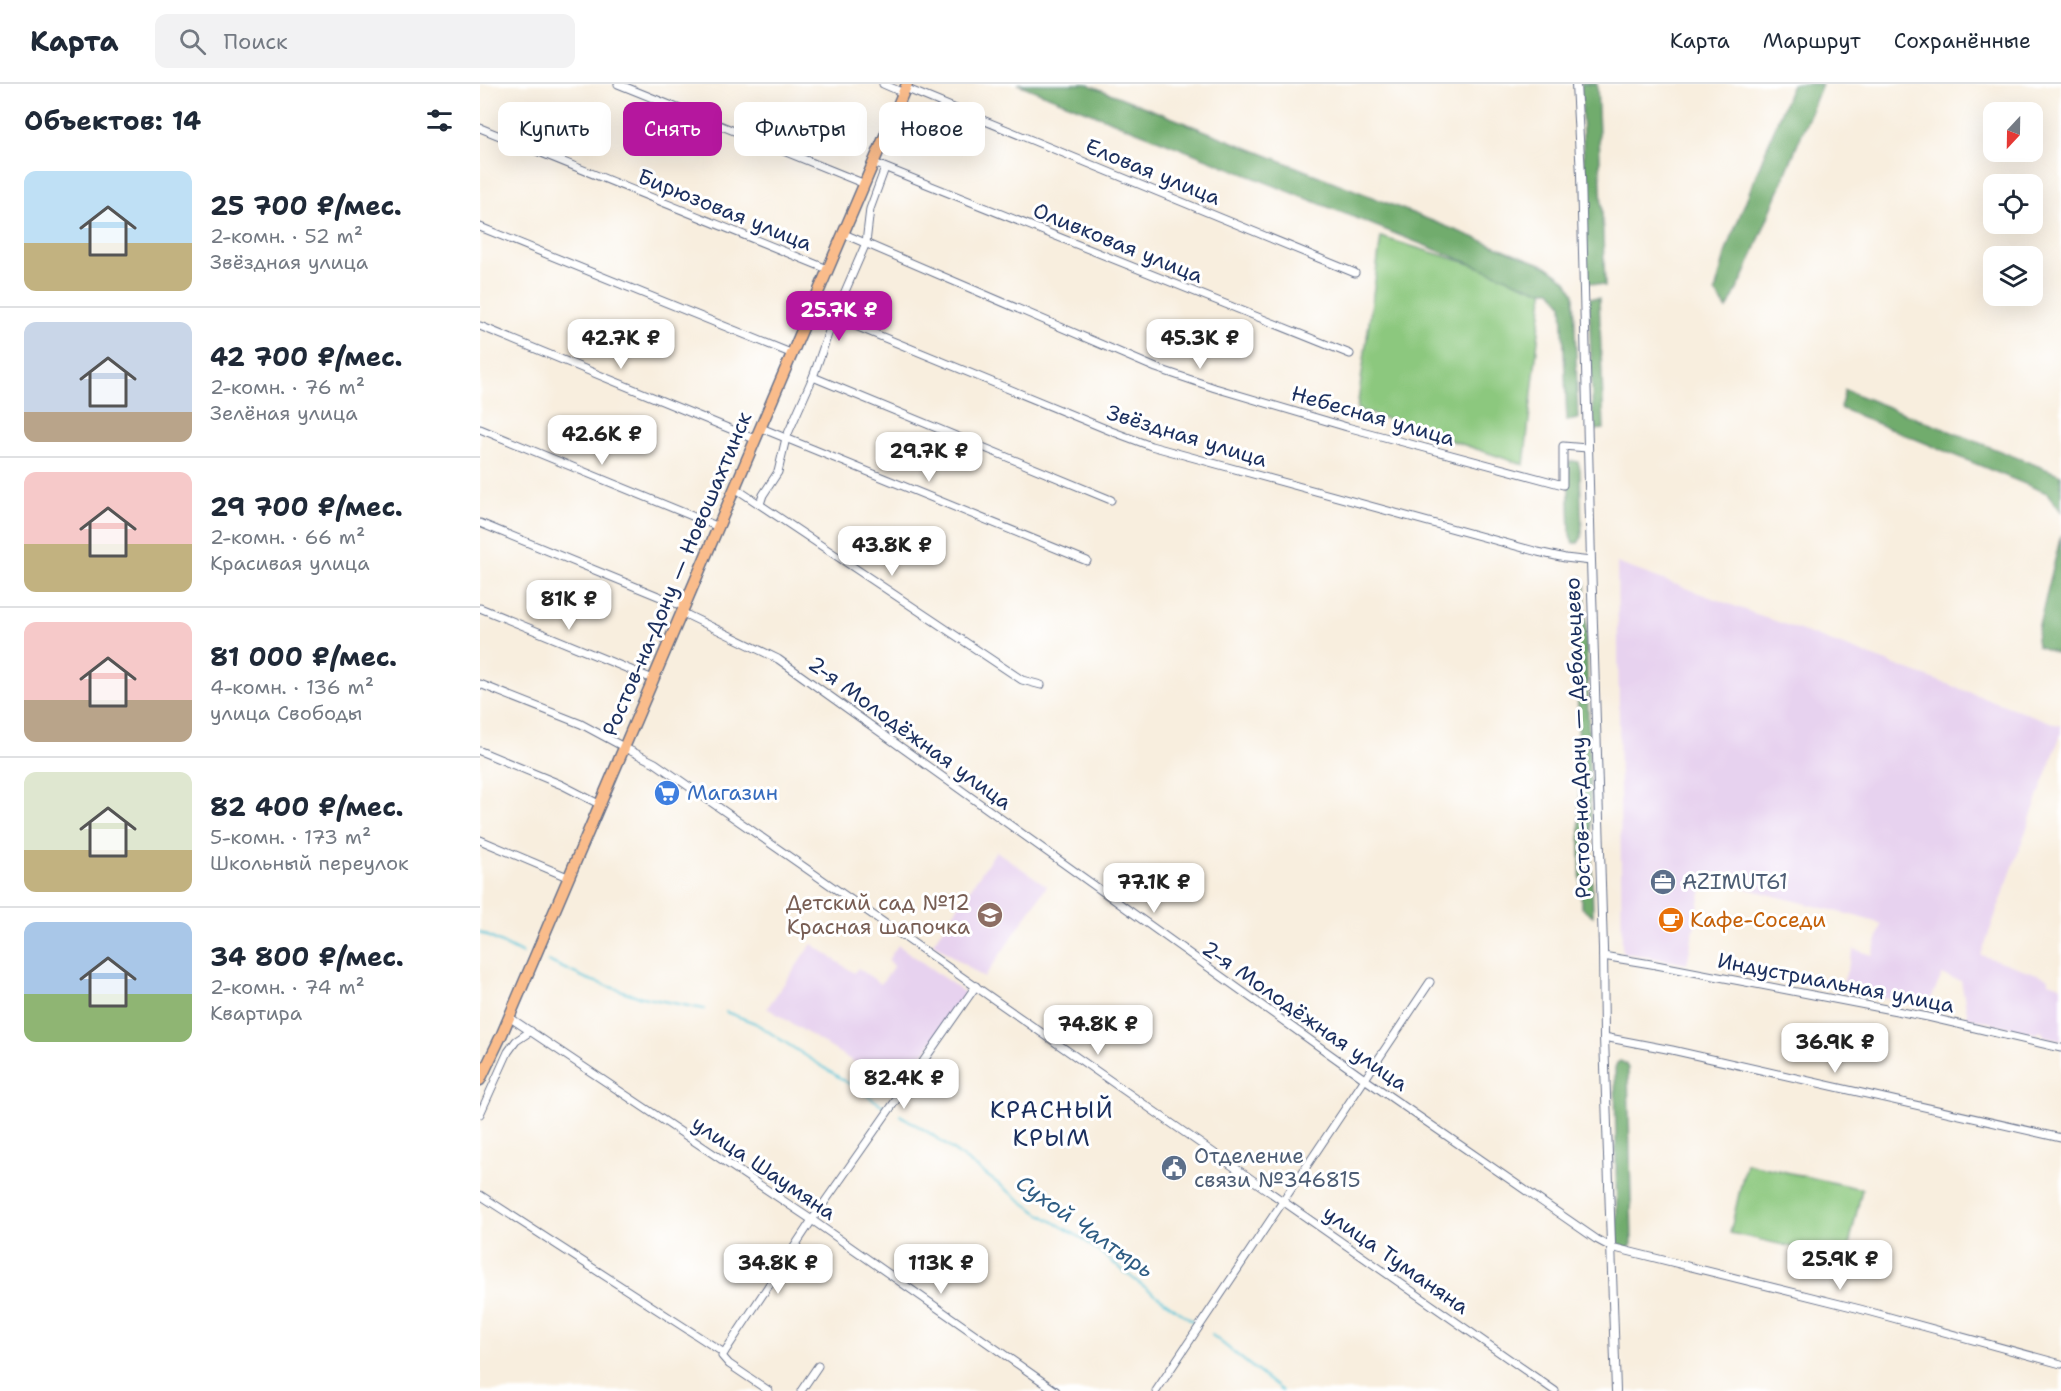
<!DOCTYPE html>
<html lang="ru">
<head>
<meta charset="utf-8">
<style>
  :root { --surface:#fff; --page:#f2f2f3; --text:#1f2937; --muted:#747a83; --line:#e0e1e3; --accent:#b5179e }
  body { margin:0; font-family:"Shantell Sans",sans-serif; background:var(--page); color:var(--text); height:100vh; display:flex; flex-direction:column; font-size:22px; white-space:nowrap }
  * { box-sizing:border-box; margin:0 }
  p { font-size:20px; color:var(--muted) }
  .icon { flex:none; width:33px; height:33px; fill:none; stroke:currentColor; stroke-width:2; stroke-linecap:round; stroke-linejoin:round }
  .map { position:relative; flex:1; overflow:hidden }
  .drawer { display:flex; flex-direction:column; background:var(--surface); width:480px }
  .drawer>* { flex:none }
  .top-card { position:absolute; left:18px; top:18px; width:570px; height:54px; display:flex; gap:12px }
  .needle { width:39px; rotate:202deg }
  .controls { position:absolute; left:1503px; top:18px; display:grid; gap:12px }
  .controls a { display:grid; place-items:center; width:60px; height:60px; border-radius:12px; background:var(--surface); box-shadow:0 6px 24px #0002; font-size:30px }
  .price { position:absolute; translate:-50% -51px; padding:0 14px; border-radius:12px; background:#fff; color:#222; font-size:20px; line-height:39px; filter:drop-shadow(0 2px 3px #0008) }
  .price::after { content:''; position:absolute; left:50%; top:36px; width:18px; height:14px; margin-left:-9px; background:inherit; clip-path:polygon(0 0,100% 0,50% 100%) }
  .price.on { background:var(--accent); color:#fff }
  ul { padding:0; list-style:none }
  li { display:flex; align-items:center; gap:18px; height:150px; padding:0 24px }
  li+li { border-top:2px solid var(--line) }
  li span { display:grid; place-items:center; flex:none; width:168px; height:120px; border-radius:12px; color:#555 }
  li>.icon { margin-inline-start:auto }
  span .icon { width:72px; height:72px; fill:#fffc; stroke-width:1 }
  li b { font-size:26px }
  h2 { display:flex; justify-content:space-between; align-items:center; height:72px; padding:0 24px; font-size:26px }
  .chip { padding:0 21px; border-radius:12px; background:var(--surface); box-shadow:0 6px 24px #0002; font-size:21px; line-height:54px }
  .chip.on { background:var(--accent); color:#fff }
  header { display:flex; align-items:center; gap:36px; box-sizing:border-box; height:84px; padding:0 30px; background:var(--surface); border-bottom:2px solid var(--line) }
  header strong { font-size:28px }
  nav { display:flex; gap:33px; margin-inline-start:auto; font-size:21px }
  .search { width:420px; height:54px; background:var(--page); display:flex; align-items:center; gap:15px; box-sizing:border-box; padding:0 21px; border-radius:12px; color:var(--muted); font-size:22px }
  main { display:flex; flex:1; min-height:0 }
  .map>svg:first-child { display:block }
  .built { fill:#e7d2ef }
  .green { fill:#8cc87e; stroke:#547c6e; stroke-width:1.5 }
  .forest { fill:#71ac6d; stroke:#466e66; stroke-width:1.5 }
  .lines { fill:none; stroke-linecap:round; stroke-linejoin:round }
  .stream { stroke:#5cc4d8; stroke-width:2 }
  .minor-casing { stroke:#68728b; stroke-width:9 }
  .tertiary-casing { stroke:#68728b; stroke-width:10 }
  .primary-casing { stroke:#68728b; stroke-width:13 }
  .minor { stroke:#fff; stroke-width:7 }
  .tertiary { stroke:#fff; stroke-width:8 }
  .primary { stroke:#fabc8b; stroke-width:10 }
  .labels { text-anchor:middle; stroke-width:6; stroke-linejoin:round; paint-order:stroke }
  .street-label { font-size:21px; fill:#1b2f5e; stroke:#fff }
  .shop-label { font-size:21px; fill:#366cbe; stroke:#fff; text-anchor:start }
  .service-label { font-size:21px; fill:#4e5e75; stroke:#fff; text-anchor:start }
  .education-label { font-size:21px; fill:#785e54; stroke:#fff; text-anchor:end }
  .food-label { font-size:21px; fill:#c56008; stroke:#fff; text-anchor:start }
  .water-label { font-size:22px; font-style:italic; fill:#2e5c83; stroke:#fff }
  .quarter-label { font-size:24px; letter-spacing:1.5px; fill:#1b2f5e; stroke:#fff }
</style>
</head>
<body>
<header>
<strong>Карта</strong>
<div class="search"><svg class="icon" aria-label="search" viewBox="0 0 24 24"><circle cx="10" cy="10" r="6"/><path d="M15 15l6 6"/></svg>Поиск</div>
<nav><a>Карта</a><a>Маршрут</a><a>Сохранённые</a></nav>
</header>
<main>
<section class="drawer">
<h2>Объектов: 14<svg class="icon" aria-label="filters" viewBox="0 0 24 24"><path d="M4 7h16M4 17h16"/><circle cx="9" cy="7" r="2"/><circle cx="15" cy="17" r="2"/></svg></h2>
<ul>
<li><span style="background:linear-gradient(#bfe0f5 60%,#c2b280 0)"><svg class="icon" aria-label="home" viewBox="0 0 24 24"><path d="M3 11l9-7 9 7M6 9v11h12V9"/></svg></span><div><b>25 700 ₽/мес.</b><p>2-комн. · 52 m²</p><p>Звёздная улица</p></div></li>
<li><span style="background:linear-gradient(#c9d6e8 75%,#b9a48a 0)"><svg class="icon" aria-label="home" viewBox="0 0 24 24"><path d="M3 11l9-7 9 7M6 9v11h12V9"/></svg></span><div><b>42 700 ₽/мес.</b><p>2-комн. · 76 m²</p><p>Зелёная улица</p></div></li>
<li><span style="background:linear-gradient(#f6c9c9 60%,#c2b280 0)"><svg class="icon" aria-label="home" viewBox="0 0 24 24"><path d="M3 11l9-7 9 7M6 9v11h12V9"/></svg></span><div><b>29 700 ₽/мес.</b><p>2-комн. · 66 m²</p><p>Красивая улица</p></div></li>
<li><span style="background:linear-gradient(#f6c9c9 65%,#b9a48a 0)"><svg class="icon" aria-label="home" viewBox="0 0 24 24"><path d="M3 11l9-7 9 7M6 9v11h12V9"/></svg></span><div><b>81 000 ₽/мес.</b><p>4-комн. · 136 m²</p><p>улица Свободы</p></div></li>
<li><span style="background:linear-gradient(#dfe7d0 65%,#c2b280 0)"><svg class="icon" aria-label="home" viewBox="0 0 24 24"><path d="M3 11l9-7 9 7M6 9v11h12V9"/></svg></span><div><b>82 400 ₽/мес.</b><p>5-комн. · 173 m²</p><p>Школьный переулок</p></div></li>
<li><span style="background:linear-gradient(#a9c7e8 60%,#8fb573 0)"><svg class="icon" aria-label="home" viewBox="0 0 24 24"><path d="M3 11l9-7 9 7M6 9v11h12V9"/></svg></span><div><b>34 800 ₽/мес.</b><p>2-комн. · 74 m²</p><p>Квартира</p></div></li>
</ul>
</section>
<div class="map">
<svg width="1581" height="1307" viewBox="0 0 1581 1307">
  <rect width="100%" height="100%" fill="#fff"/>
  <filter id="ink" filterUnits="userSpaceOnUse"><feTurbulence type="fractalNoise" baseFrequency=".0167" numOctaves="2"/><feDisplacementMap in="SourceGraphic" scale="12" xChannelSelector="R" yChannelSelector="G"/><feConvolveMatrix kernelMatrix="1 2 1 2 8 2 1 2 1" color-interpolation-filters="sRGB"/></filter>
  <filter id="wash" filterUnits="userSpaceOnUse"><feTurbulence type="fractalNoise" baseFrequency=".008" numOctaves="4" result="noise"/><feDisplacementMap in="SourceGraphic" scale="24" xChannelSelector="R" yChannelSelector="G"/><feGaussianBlur stdDeviation="1.35" result="paint"/><feColorMatrix in="noise" values="0 0 0 0 0 0 0 0 0 0 0 0 0 0 0 0 0 1.4 0 .05"/><feComposite in="paint" operator="in"/></filter>
  <g filter="url(#wash)">
    <rect width="100%" height="100%" fill="#f8eede"/>
    <!-- built -->
    <g class="built">
      <polygon points="1137,479 1581,642 1581,650 1501,871 1569,894 1569,898 1581,902 1581,956 1564,952 1562,947 1559,946 1558,950 1488,933 1481,897 1462,891 1447,923 1361,905 1374,865 1392,871 1402,840 1375,832 1224,794 1207,880 1142,868"/>
      <polygon points="516,767 567,802 504,894 453,859"/>
      <polygon points="332,860 374,889 378,884 401,900 414,882 408,876 418,861 485,909 419,1006 287,924"/>
    </g>
    <!-- green -->
    <g class="green">
      <polygon points="901,153 1064,202 1044,381 877,325"/>
      <polygon points="1266,1079 1382,1105 1366,1175 1250,1149"/>
    </g>
    <!-- forest -->
    <g class="forest">
      <polygon points="538,0 607,0 1066,182 1087,197 1094,210 1098,335 1087,337 1082,220 1071,206 1057,206"/>
      <polygon points="1101,0 1117,0 1125,202 1108,198"/>
      <polygon points="1312,0 1342,0 1265,190 1247,225 1235,208 1246,167"/>
      <polygon points="1109,214 1119,214 1124,345 1113,346"/>
      <polygon points="1365,306 1581,391 1581,427 1567,409 1360,324"/>
      <polygon points="1094,377 1098,378 1100,385 1102,453 1098,459 1093,459 1090,451 1088,383 1089,378"/>
      <polygon points="1581,451 1581,571 1557,562 1556,554"/>
      <polygon points="1102,493 1105,500 1113,832 1101,823 1096,514"/>
      <polygon points="1140,977 1145,979 1148,984 1152,1160 1150,1163 1146,1164 1139,1160 1137,1154 1135,984 1137,979"/>
    </g>
    <g class="lines">
      <!-- stream -->
      <g class="stream">
        <polyline points="0,848 43,870"/>
        <polyline points="68,877 107,895 157,912 224,925"/>
        <polyline points="246,928 275,939 405,1023"/>
        <polyline points="420,1031 451,1050 555,1127 603,1155 659,1199 714,1238"/>
        <polyline points="732,1251 802,1307"/>
      </g>
    </g>
  </g>
  <g filter="url(#ink)">
    <g class="lines">
      <!-- minor casing -->
      <g class="minor-casing">
        <g id="minor">
          <polyline points="138,0 380,98"/>
          <polyline points="403,0 419,7"/>
          <polyline points="425,4 875,189"/>
          <polyline points="0,44 345,184"/>
          <polyline points="394,79 870,270"/>
          <polyline points="0,143 308,268"/>
          <polyline points="364,150 676,284 735,304 867,343 1083,401 1083,362 1107,364"/>
          <polyline points="332,224 631,347 671,362 1058,468 1085,474 1111,477"/>
          <polyline points="0,242 272,354"/>
          <polyline points="333,293 631,416"/>
          <polyline points="281,344 607,477"/>
          <polyline points="0,345 234,441"/>
          <polyline points="255,404 542,596 561,601"/>
          <polyline points="280,420 283,411 298,388 306,354 333,293 354,233 386,159 390,125 405,84"/>
          <polyline points="0,439 200,521"/>
          <polyline points="0,524 168,593"/>
          <polyline points="203,529 298,575 886,996 1116,1155 1131,1163 1380,1225 1581,1280"/>
          <polyline points="0,600 101,640 140,661"/>
          <polyline points="145,664 175,679 201,697 1075,1307"/>
          <polyline points="0,667 82,701 115,718"/>
          <polyline points="0,756 85,792"/>
          <polyline points="1123,872 1171,880 1448,933 1581,964"/>
          <polyline points="29,933 332,1136 576,1307"/>
          <polyline points="1124,953 1192,966 1581,1054"/>
          <polyline points="0,1030 28,968 36,957 51,947"/>
          <polyline points="0,1111 244,1269"/>
          <polyline points="289,1307 249,1280 242,1272 332,1136 496,902"/>
          <polyline points="321,1307 338,1282"/>
          <polyline points="676,1307 950,898"/>
        </g>
      </g>
      <!-- tertiary casing -->
      <g class="tertiary-casing">
        <polyline id="tertiary" points="1096,0 1101,91 1111,477 1123,864 1124,953 1136,1307"/>
      </g>
      <!-- primary casing -->
      <g class="primary-casing">
        <polyline id="primary" points="0,996 22,950 427,0"/>
      </g>
      <!-- minor -->
      <use href="#minor" class="minor"/>
      <!-- tertiary -->
      <use href="#tertiary" class="tertiary"/>
      <!-- primary -->
      <use href="#primary" class="primary"/>
    </g>
  </g>
  <!-- icons -->
  <defs>
    <g id="supermarket-disc" transform="scale(1.35)"><circle r="9.5" fill="#3f7fe0" stroke="#fff"/><path d="M-6-5.5h2.5l.6 2H6L4.5 2H-2.5L-4.4-4H-6ZM-1.5 3.2a1.3 1.3 0 1 0 .1 0ZM3 3.2a1.3 1.3 0 1 0 .1 0Z" fill="#fff"/></g>
    <g id="office-disc" transform="scale(1.35)"><circle r="9.5" fill="#5c6f8a" stroke="#fff"/><path d="M-6-3h4V-5.5h4V-3h4V5H-6ZM-1-4.5V-3h2v-1.5ZM-6 0V1H6V0Z" fill="#fff"/></g>
    <g id="school-disc" transform="scale(1.35)"><circle r="9.5" fill="#8d6e63" stroke="#fff"/><path d="M0-5L7-2L0 1L-7-2ZM-4 1L0 2.5L4 1V4Q0 6-4 4Z" fill="#fff"/></g>
    <g id="cafe-disc" transform="scale(1.35)"><circle r="9.5" fill="#e8710a" stroke="#fff"/><path d="M-5.5-4.5H6V0H3Q3 3.5 0 3.5H-2.5Q-5.5 3.5-5.5 0ZM3-3.2v2h1.7v-2ZM-6 4.5H4V6H-6Z" fill="#fff"/></g>
    <g id="civic-disc" transform="scale(1.35)"><circle r="9.5" fill="#5c6f8a" stroke="#fff"/><path d="M-.6-6.5H3V-4.5H.6V-3L4-1V1h2V6H-6V1h2V-1L-.6-3ZM-1.2 2.5V6h2.4V2.5Z" fill="#fff"/></g>
  </defs>
  <g fill-rule="evenodd">
    <use href="#supermarket-disc" x="187" y="709"/>
    <use href="#office-disc" x="1183" y="798"/>
    <use href="#school-disc" x="510" y="831"/>
    <use href="#cafe-disc" x="1191" y="836"/>
    <use href="#civic-disc" x="694" y="1084"/>
  </g>
  <g class="labels">
    <!-- street labels -->
    <g class="street-label">
      <text transform="translate(673 88) rotate(22)" y="7">Еловая улица</text>
      <text transform="translate(245 126) rotate(22)" y="7">Бирюзовая улица</text>
      <text transform="translate(638 159) rotate(22)" y="7">Оливковая улица</text>
      <text transform="translate(893 332) rotate(16)" y="7">Небесная улица</text>
      <text transform="translate(707 352) rotate(17)" y="7">Звёздная улица</text>
      <text transform="translate(197 490) rotate(-67)" y="7">Ростов-на-Дону — Новошахтинск</text>
      <text transform="translate(430 649) rotate(36)" y="7">2-я Молодёжная улица</text>
      <text transform="translate(1098 654) rotate(-92)" y="7">Ростов-на-Дону — Дебальцево</text>
      <text transform="translate(1356 899) rotate(11)" y="7">Индустриальная улица</text>
      <text transform="translate(825 932) rotate(35)" y="7">2-я Молодёжная улица</text>
      <text transform="translate(284 1084) rotate(34)" y="7">улица Шаумяна</text>
      <text transform="translate(916 1176) rotate(35)" y="7">улица Туманяна</text>
    </g>
    <!-- shop labels -->
    <g class="shop-label">
      <text x="207" y="716">Магазин</text>
    </g>
    <!-- service labels -->
    <g class="service-label">
      <text x="1202" y="805">AZIMUT61</text>
      <text x="714" y="1079">Отделение<tspan x="714" dy="24">связи №346815</tspan></text>
    </g>
    <!-- education labels -->
    <g class="education-label">
      <text x="490" y="826">Детский сад №12<tspan x="490" dy="24">Красная шапочка</tspan></text>
    </g>
    <!-- food labels -->
    <g class="food-label">
      <text x="1210" y="843">Кафе-Соседи</text>
    </g>
    <!-- water labels -->
    <g class="water-label">
      <text transform="translate(605 1142) rotate(35)" y="8">Сухой Чалтырь</text>
    </g>
    <!-- quarter labels -->
    <g class="quarter-label">
      <text x="572" y="1034">КРАСНЫЙ<tspan x="572" dy="28">КРЫМ</tspan></text>
    </g>
  </g>
</svg>
<div class="controls">
<a><svg class="needle" viewBox="-14 -14 28 28"><path d="M0-13l5 13h-10z" fill="#e53935"/><path d="M0 13l5-13h-10z" fill="#747a83"/></svg></a>
<a><svg class="icon" aria-label="locate" viewBox="0 0 24 24"><circle cx="12" cy="12" r="6"/><path d="M12 2v4M12 18v4M2 12h4M18 12h4"/></svg></a>
<a><svg class="icon" aria-label="layers" viewBox="0 0 24 24"><path d="M12 4l9 5-9 5-9-5zM3 14l9 5 9-5"/></svg></a>
</div>
<b class="price on" style="left:359px;top:258px">25.7K ₽</b>
<b class="price" style="left:141px;top:286px">42.7K ₽</b>
<b class="price" style="left:720px;top:286px">45.3K ₽</b>
<b class="price" style="left:122px;top:382px">42.6K ₽</b>
<b class="price" style="left:449px;top:399px">29.7K ₽</b>
<b class="price" style="left:412px;top:493px">43.8K ₽</b>
<b class="price" style="left:89px;top:547px">81K ₽</b>
<b class="price" style="left:674px;top:830px">77.1K ₽</b>
<b class="price" style="left:618px;top:972px">74.8K ₽</b>
<b class="price" style="left:1355px;top:990px">36.9K ₽</b>
<b class="price" style="left:424px;top:1026px">82.4K ₽</b>
<b class="price" style="left:1360px;top:1207px">25.9K ₽</b>
<b class="price" style="left:298px;top:1211px">34.8K ₽</b>
<b class="price" style="left:461px;top:1211px">113K ₽</b>
<div class="top-card">
<a class="chip">Купить</a>
<a class="chip on">Снять</a>
<a class="chip">Фильтры</a>
<a class="chip">Новое</a>
</div>
</div>
</main>
</body>
</html>
